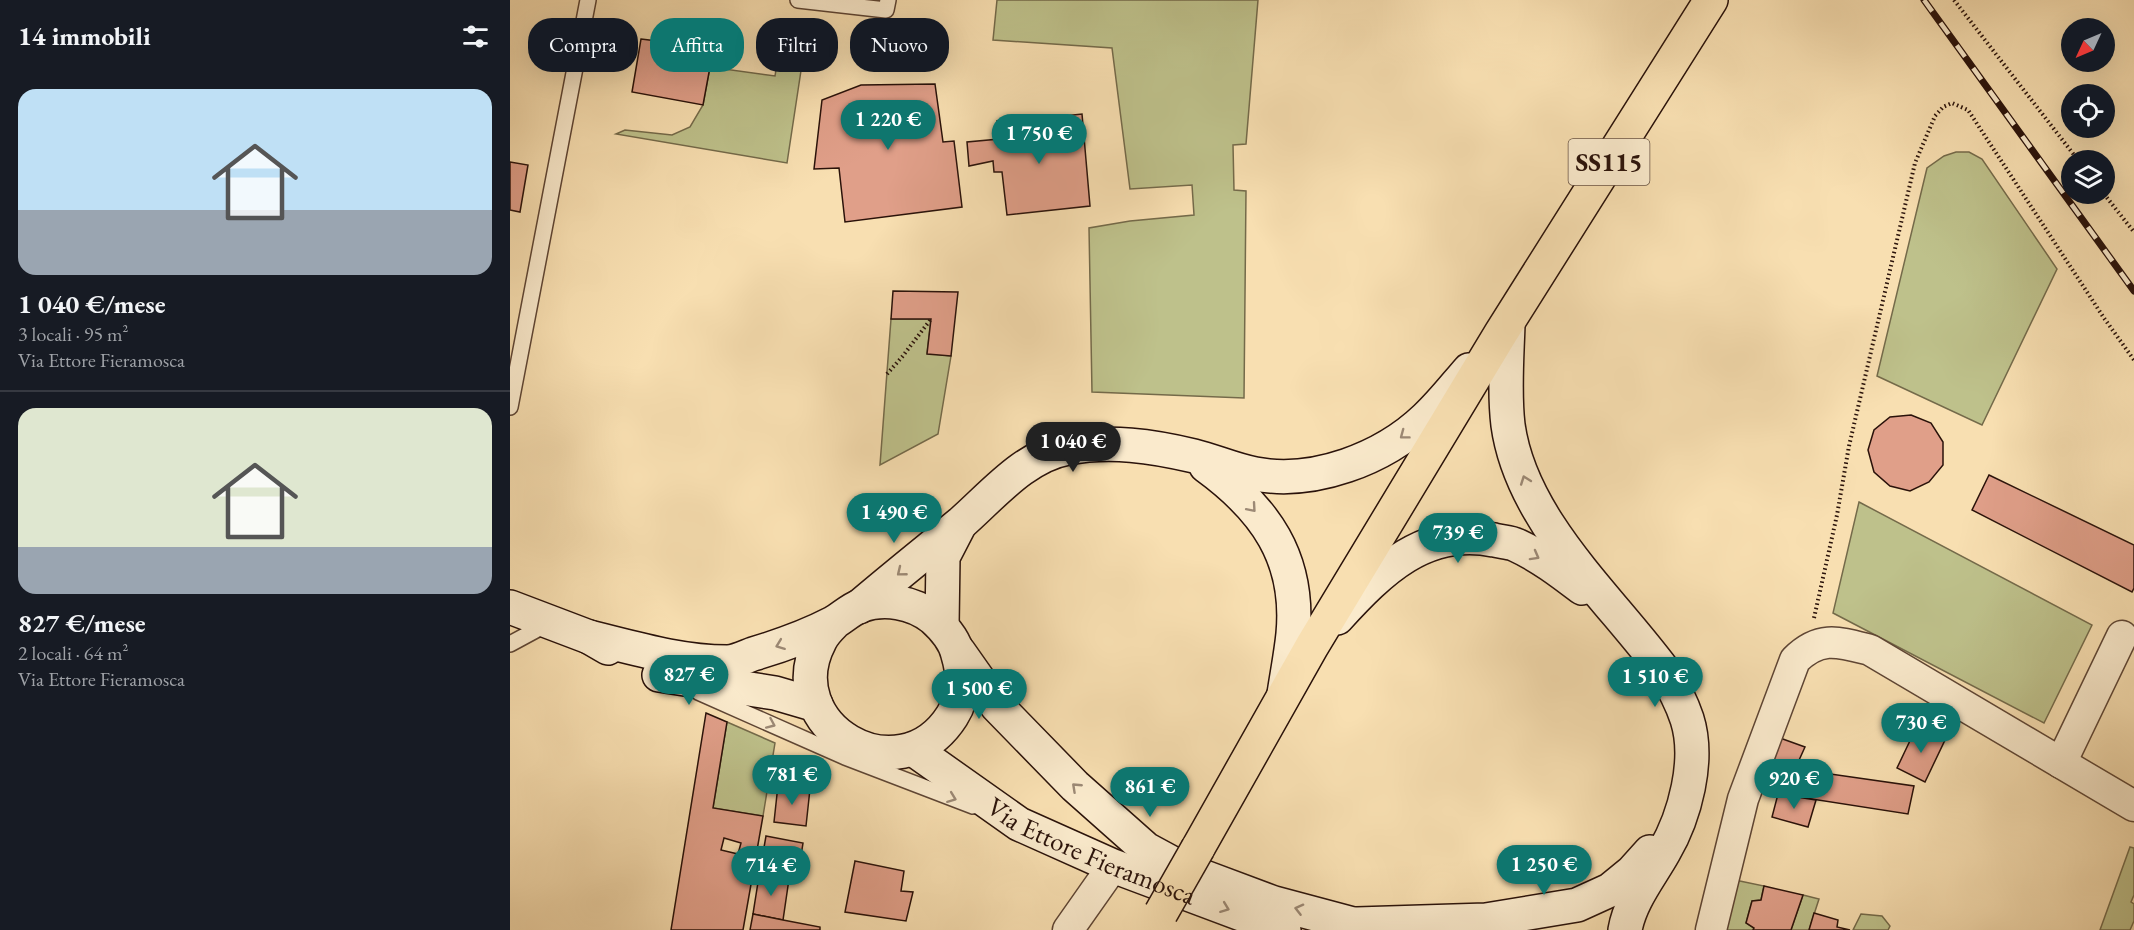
<!DOCTYPE html>
<html lang="it">
<head>
<meta charset="utf-8">
<style>
  :root { --surface:#171b24; --page:#20242c; --text:#f1f3f6; --muted:#9ea1a6; --line:#363941; --accent:#0f766e }
  body { margin:0; font-family:"EB Garamond",serif; background:var(--page); color:var(--text); height:100vh; display:flex; flex-direction:column; font-size:22px; white-space:nowrap }
  * { box-sizing:border-box; margin:0 }
  p { font-size:20px; color:var(--muted) }
  .icon { flex:none; width:33px; height:33px; fill:none; stroke:currentColor; stroke-width:2; stroke-linecap:round; stroke-linejoin:round }
  .map { position:relative; flex:1; overflow:hidden }
  .details { display:flex; flex-direction:column; background:var(--surface); width:510px }
  .details>* { flex:none }
  .top-card { position:absolute; left:18px; top:18px; width:570px; height:54px; display:flex; gap:12px }
  .needle { width:39px; rotate:226deg }
  .fabs { position:absolute; left:1551px; top:18px; display:grid; gap:12px }
  .fabs a { display:grid; place-items:center; width:54px; height:54px; border-radius:50%; background:var(--surface); box-shadow:0 6px 24px #0002; font-size:30px }
  .price { position:absolute; translate:-50% -51px; padding:0 14px; border-radius:21px; background:var(--accent); color:#fff; font-size:20px; line-height:39px; filter:drop-shadow(0 2px 3px #0008) }
  .price::after { content:''; position:absolute; left:50%; top:36px; width:18px; height:14px; margin-left:-9px; background:inherit; clip-path:polygon(0 0,100% 0,50% 100%) }
  .price.on { background:#222; color:#fff }
  ul { padding:0; list-style:none }
  li { display:grid; align-content:center; gap:12px; height:318px; padding:0 18px }
  li+li { border-top:2px solid var(--line) }
  li span { display:grid; place-items:center; height:186px; border-radius:18px; color:#555 }
  li>.icon { margin-inline-start:auto }
  span .icon { width:108px; height:108px; fill:#fffc; stroke-width:1 }
  li b { font-size:26px }
  h2 { display:flex; justify-content:space-between; align-items:center; height:72px; padding:0 18px; font-size:26px }
  .chip { padding:0 21px; border-radius:24px; background:var(--surface); box-shadow:0 6px 24px #0002; font-size:21px; line-height:54px }
  .chip.on { background:var(--accent); color:#fff }
  main { display:flex; flex:1; min-height:0 }
  .map>svg:first-child { display:block }
  .green { fill:#bec18b; stroke:#746a4a; stroke-width:1.5 }
  .building { fill:#e09f89; stroke:#2a120a; stroke-width:1.5; fill-rule:evenodd }
  .lines { fill:none; stroke-linecap:round; stroke-linejoin:round }
  .service-casing { stroke:#5e4534; stroke-width:18 }
  .minor-casing { stroke:#5e4534; stroke-width:33 }
  .secondary-casing { stroke:#2a120a; stroke-width:36 }
  .primary-casing { stroke:#2a120a; stroke-width:36 }
  .path { stroke:#2a120a; stroke-width:4; stroke-dasharray:1.5 3; stroke-linecap:butt }
  .service { stroke:#faeacc; stroke-width:15 }
  .minor { stroke:#faeacc; stroke-width:30 }
  .secondary { stroke:#faeacc; stroke-width:33 }
  .primary { stroke:#f8dfb1; stroke-width:33 }
  .rail-casing { stroke:#2a120a; stroke-width:7 }
  .rail { stroke:#faeacc; stroke-width:4.5; stroke-dasharray:14; stroke-linecap:butt }
  .primary-bridge-casing { stroke:#2a120a; stroke-width:36; stroke-linecap:butt }
  .primary-bridge { stroke:#f8dfb1; stroke-width:33 }
  .oneway { stroke:#9c8975 }
  .labels { text-anchor:middle; stroke-width:4.5; stroke-linejoin:round; paint-order:stroke }
  .shield { fill:#faeacc; stroke:#685344; stroke-width:1.5 }
  .shield-label { font-size:26px; font-weight:bold; fill:#2a120a }
  .street-label { font-size:27px; fill:#2a120a; stroke:#faeacc }
</style>
</head>
<body>
<main>
<section class="details">
<h2>14 immobili<svg class="icon" aria-label="filters" viewBox="0 0 24 24"><path d="M4 7h16M4 17h16"/><circle cx="9" cy="7" r="2"/><circle cx="15" cy="17" r="2"/></svg></h2>
<ul>
<li><span style="background:linear-gradient(#bfe0f5 65%,#9aa5b1 0)"><svg class="icon" aria-label="home" viewBox="0 0 24 24"><path d="M3 11l9-7 9 7M6 9v11h12V9"/></svg></span><div><b>1 040 €/mese</b><p>3 locali · 95 m²</p><p>Via Ettore Fieramosca</p></div></li>
<li><span style="background:linear-gradient(#dfe7d0 75%,#9aa5b1 0)"><svg class="icon" aria-label="home" viewBox="0 0 24 24"><path d="M3 11l9-7 9 7M6 9v11h12V9"/></svg></span><div><b>827 €/mese</b><p>2 locali · 64 m²</p><p>Via Ettore Fieramosca</p></div></li>
</ul>
</section>
<div class="map">
<svg width="1624" height="930" viewBox="0 0 1624 930">
  <rect width="100%" height="100%" fill="#f8dfb1"/>
  <filter id="stains"><feTurbulence type="fractalNoise" baseFrequency=".00333" numOctaves="4"/><feColorMatrix values="0 0 0 0 .2 0 0 0 0 .09 0 0 0 0 .02 0 0 0 .5 -.17"/></filter>
  <radialGradient id="worn" r=".72"><stop offset=".6" stop-color="#630" stop-opacity="0"/><stop offset="1" stop-color="#630" stop-opacity=".3"/></radialGradient>
  <!-- green -->
  <g class="green">
    <polygon points="487,0 748,0 736,144 723,145 724,190 736,191 734,398 582,392 579,228 620,221 684,215 682,185 620,189 602,48 483,40"/>
    <polygon points="273,28 297,31 277,163 106,134 115,130 162,135 180,127 193,105 200,67 265,76"/>
    <polygon points="1446,152 1459,152 1472,159 1547,269 1472,425 1367,376 1417,168 1434,156"/>
    <polygon points="381,319 421,319 417,353 441,356 428,434 370,465"/>
    <polygon points="1349,502 1582,625 1534,723 1323,613"/>
    <polygon points="217,722 265,743 253,816 203,808"/>
    <polygon points="1620,847 1624,848 1624,895 1621,902 1624,904 1624,921 1620,930 1590,930"/>
    <polygon points="1225,880 1254,886 1251,900 1242,901 1236,923 1244,928 1243,930 1212,930"/>
    <polygon points="1293,895 1309,899 1299,930 1281,930"/>
    <polygon points="1351,914 1372,916 1380,926 1378,930 1343,930"/>
  </g>
  <!-- building -->
  <g class="building">
    <polygon points="131,39 163,43 160,59 200,67 193,105 122,92"/>
    <polygon points="425,84 433,142 444,141 452,207 335,222 329,168 304,169 312,100 351,85"/>
    <polygon points="572,114 580,206 497,215 492,172 484,172 483,161 459,166 457,142 489,139 487,121 506,119 508,136 537,133 535,118"/>
    <polygon points="0,162 18,165 10,212 0,210"/>
    <polygon points="383,291 448,292 441,356 417,354 421,319 381,319"/>
    <polygon points="1401,415 1421,423 1433,442 1433,465 1419,482 1400,491 1380,486 1364,472 1358,450 1364,430 1380,417"/>
    <polygon points="1479,475 1624,545 1624,588 1622,592 1462,510"/>
    <path d="M196,713L217,722L203,808L253,816L233,930H161ZM214,838L231,843L228,854L211,850Z"/>
    <polygon points="1407,726 1435,740 1415,782 1387,768"/>
    <polygon points="1270,738 1295,747 1285,769 1404,786 1398,814 1250,791"/>
    <polygon points="268,785 300,789 296,826 264,822"/>
    <polygon points="1268,794 1306,800 1298,827 1262,817"/>
    <polygon points="256,836 293,843 287,881 249,876"/>
    <polygon points="345,861 394,871 391,891 403,892 396,921 335,912"/>
    <polygon points="249,876 279,879 273,920 243,914"/>
    <polygon points="1254,886 1293,895 1281,930 1243,930 1244,928 1236,923 1242,901 1251,900"/>
    <polygon points="1304,913 1328,920 1327,927 1340,930 1299,930"/>
    <polygon points="243,914 273,920 310,927 310,930 240,930"/>
  </g>
  <g class="lines">
    <!-- service casing -->
    <g class="service-casing">
      <g id="service">
        <polyline points="288,0 376,10 378,0"/>
        <polyline points="0,407 78,0"/>
        <polyline points="0,644 37,624"/>
        <polyline points="188,692 335,757 463,806"/>
      </g>
    </g>
    <!-- minor casing -->
    <g class="minor-casing">
      <g id="minor">
        <polyline points="1551,763 1612,636"/>
        <polyline points="558,930 603,866"/>
        <path d="M1201,930L1233,799L1285,660C1310,635 1329,642 1360,650L1624,806"/>
      </g>
    </g>
    <!-- secondary casing -->
    <g class="secondary-casing">
      <g id="secondary">
        <path d="M998,324C997,357 994,392 998,425C1011,520 1098,596 1153,670C1163,686 1171,701 1177,719C1190,760 1175,816 1154,852C1140,877 1120,901 1115,930"/>
        <path d="M696,466C755,509 790,558 783,634C781,654 777,674 774,694"/>
        <polyline points="0,607 79,637 98,648"/>
        <path d="M349,607C383,578 417,551 451,523C482,496 514,456 558,448C600,440 642,446 684,456C704,461 724,470 745,474C804,485 873,459 916,418C932,403 945,386 959,370"/>
        <path d="M827,618C870,571 915,526 984,540C991,542 1000,542 1006,545C1030,556 1051,572 1072,588"/>
        <polyline points="432,625 433,557 448,528"/>
        <path d="M79,637C124,648 170,662 217,662C225,662 235,657 243,654C270,646 298,636 323,623C332,618 340,610 350,606C374,597 403,602 423,618C433,627 445,641 448,655C454,675 454,697 442,716C389,799 265,726 310,641C313,634 319,628 324,623"/>
        <polyline points="449,652 487,706 565,786 636,849 673,869 764,903 865,930"/>
        <polyline points="149,675 265,693 306,705"/>
        <path id="s1" d="M403,749L509,824L603,866L774,930"/>
        <polyline points="847,924 976,920 1067,905 1100,890 1122,872 1140,852"/>
      </g>
    </g>
    <!-- primary casing -->
    <g class="primary-casing">
      <polyline id="primary" points="688,848 802,646 991,333 1201,0"/>
    </g>
    <!-- path -->
    <g class="path">
      <polyline points="1444,0 1568,160"/>
      <polyline points="1594,194 1624,232"/>
      <polyline points="377,374 392,357 421,319"/>
      <polyline points="1304,618 1327,515 1339,446 1405,163 1425,116 1433,107 1442,103 1458,110 1594,318 1624,360"/>
    </g>
    <!-- service -->
    <use href="#service" class="service"/>
    <!-- minor -->
    <use href="#minor" class="minor"/>
    <!-- secondary -->
    <use href="#secondary" class="secondary"/>
    <!-- primary -->
    <use href="#primary" class="primary"/>
    <!-- rail casing -->
    <g class="rail-casing">
      <polyline id="rail" points="1414,0 1624,291"/>
    </g>
    <!-- rail -->
    <use href="#rail" class="rail"/>
    <!-- primary-bridge casing -->
    <g class="primary-bridge-casing">
      <polyline id="primary-bridge" points="651,913 688,848"/>
    </g>
    <!-- primary-bridge -->
    <use href="#primary-bridge" class="primary-bridge"/>
  </g>
  <!-- one-way arrows -->
  <defs><path id="oneway-chevron" d="M-2-3.5L2.5 0L-2 3.5" fill="none" stroke-width="1.6" stroke-linecap="round" stroke-linejoin="round" transform="scale(1.5)"/></defs>
  <g class="oneway">
    <use href="#oneway-chevron" transform="translate(894 435) rotate(143)"/>
    <use href="#oneway-chevron" transform="translate(1015 480) rotate(-110)"/>
    <use href="#oneway-chevron" transform="translate(742 508) rotate(49)"/>
    <use href="#oneway-chevron" transform="translate(1025 556) rotate(29)"/>
    <use href="#oneway-chevron" transform="translate(391 572) rotate(141)"/>
    <use href="#oneway-chevron" transform="translate(270 645) rotate(159)"/>
    <use href="#oneway-chevron" transform="translate(261 724) rotate(24)"/>
    <use href="#oneway-chevron" transform="translate(566 787) rotate(-137)"/>
    <use href="#oneway-chevron" transform="translate(442 798) rotate(21)"/>
    <use href="#oneway-chevron" transform="translate(715 908) rotate(21)"/>
    <use href="#oneway-chevron" transform="translate(789 909) rotate(-166)"/>
  </g>
  <g class="labels">
    <!-- shield labels -->
    <rect class="shield" x="1058.5" y="139" width="81" height="46" rx="4.5"/>
    <g class="shield-label">
      <text x="1099" y="171">SS115</text>
    </g>
    <!-- street labels -->
    <g class="street-label">
      <text dy="9" stroke="none"><textPath href="#s1" startOffset="207">Via Ettore Fieramosca</textPath></text>
    </g>
  </g>
  <rect width="100%" height="100%" filter="url(#stains)"/>
  <rect width="100%" height="100%" fill="url(#worn)"/>
</svg>
<div class="fabs">
<a><svg class="needle" viewBox="-14 -14 28 28"><path d="M0-13l5 13h-10z" fill="#e53935"/><path d="M0 13l5-13h-10z" fill="#9ea1a6"/></svg></a>
<a><svg class="icon" aria-label="locate" viewBox="0 0 24 24"><circle cx="12" cy="12" r="6"/><path d="M12 2v4M12 18v4M2 12h4M18 12h4"/></svg></a>
<a><svg class="icon" aria-label="layers" viewBox="0 0 24 24"><path d="M12 4l9 5-9 5-9-5zM3 14l9 5 9-5"/></svg></a>
</div>
<b class="price" style="left:378px;top:151px">1 220 €</b>
<b class="price" style="left:529px;top:165px">1 750 €</b>
<b class="price on" style="left:563px;top:473px">1 040 €</b>
<b class="price" style="left:384px;top:544px">1 490 €</b>
<b class="price" style="left:948px;top:564px">739 €</b>
<b class="price" style="left:179px;top:706px">827 €</b>
<b class="price" style="left:1145px;top:708px">1 510 €</b>
<b class="price" style="left:469px;top:720px">1 500 €</b>
<b class="price" style="left:1411px;top:754px">730 €</b>
<b class="price" style="left:282px;top:806px">781 €</b>
<b class="price" style="left:1284px;top:810px">920 €</b>
<b class="price" style="left:640px;top:818px">861 €</b>
<b class="price" style="left:1034px;top:896px">1 250 €</b>
<b class="price" style="left:261px;top:897px">714 €</b>
<div class="top-card">
<a class="chip">Compra</a>
<a class="chip on">Affitta</a>
<a class="chip">Filtri</a>
<a class="chip">Nuovo</a>
</div>
</div>
</main>
</body>
</html>
